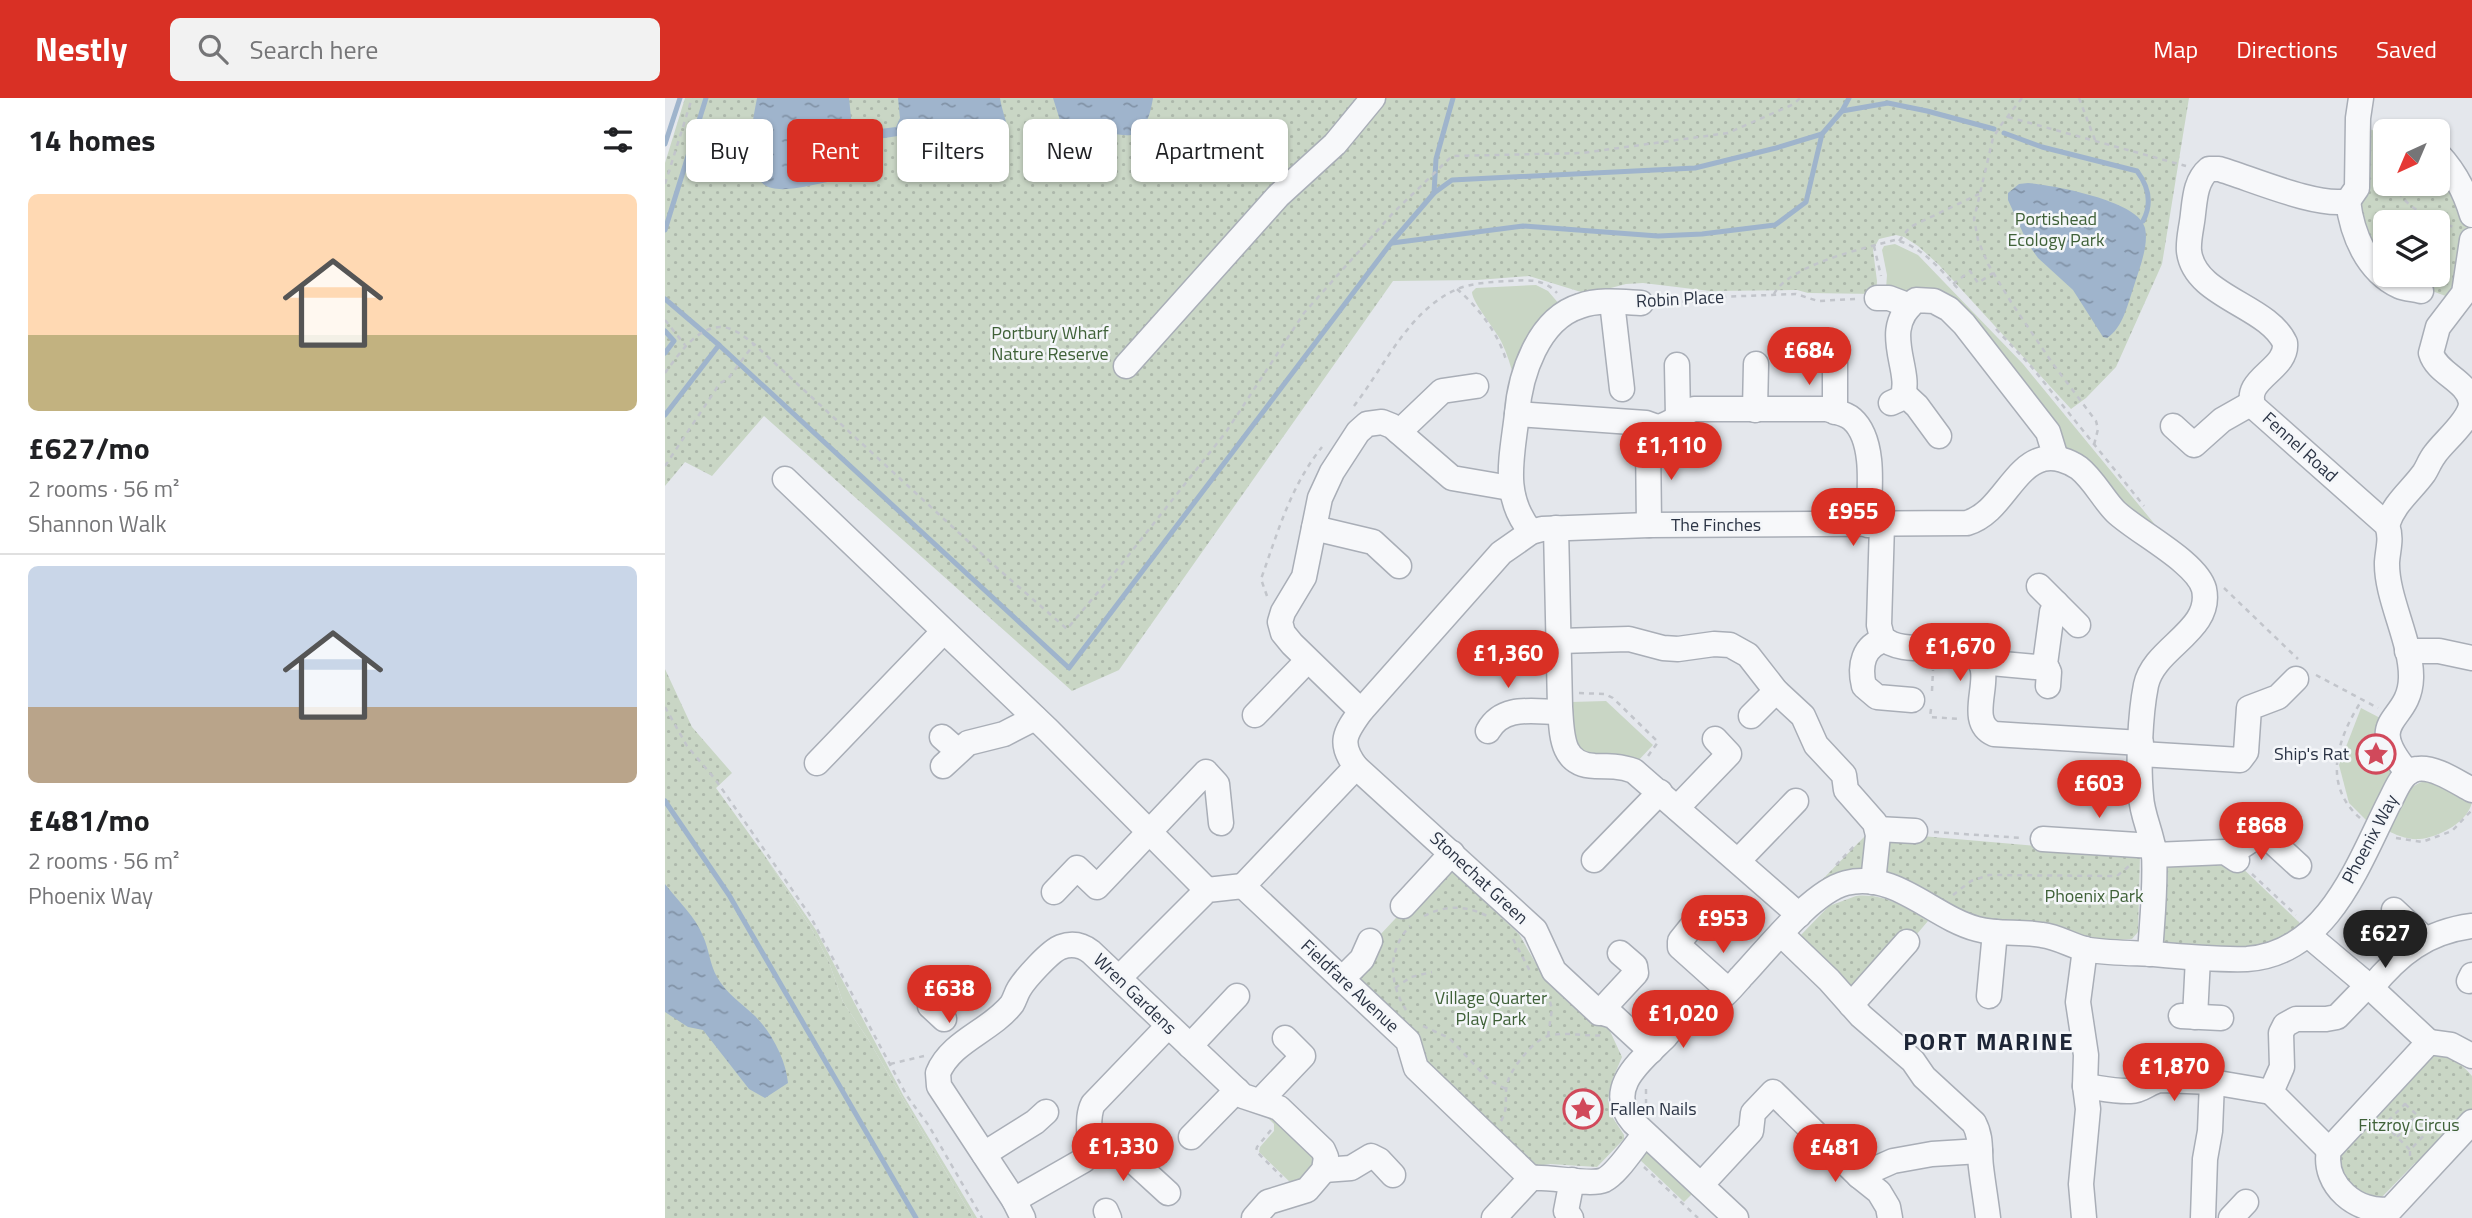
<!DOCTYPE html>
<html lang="en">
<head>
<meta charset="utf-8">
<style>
  :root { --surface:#fff; --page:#f2f2f2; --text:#202124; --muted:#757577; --line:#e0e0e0; --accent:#d93025 }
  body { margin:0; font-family:"Titillium Web",sans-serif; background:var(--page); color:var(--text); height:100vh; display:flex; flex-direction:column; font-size:26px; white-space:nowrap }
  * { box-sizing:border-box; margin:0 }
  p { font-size:23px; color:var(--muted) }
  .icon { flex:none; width:38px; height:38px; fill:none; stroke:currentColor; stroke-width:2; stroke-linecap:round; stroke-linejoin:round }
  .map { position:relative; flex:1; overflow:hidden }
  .panel { display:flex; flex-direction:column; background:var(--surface); width:665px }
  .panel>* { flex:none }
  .hud { position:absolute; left:21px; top:21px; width:665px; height:63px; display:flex; gap:14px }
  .needle { width:46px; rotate:224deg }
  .fabs { position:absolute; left:1708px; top:21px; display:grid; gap:14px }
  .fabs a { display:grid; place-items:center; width:77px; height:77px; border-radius:10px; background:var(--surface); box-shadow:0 2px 5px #0004; font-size:35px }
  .price { position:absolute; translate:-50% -60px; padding:0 16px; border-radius:24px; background:var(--accent); color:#fff; font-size:23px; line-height:46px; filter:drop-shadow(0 2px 4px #0008) }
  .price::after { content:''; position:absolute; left:50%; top:42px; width:21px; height:16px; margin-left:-10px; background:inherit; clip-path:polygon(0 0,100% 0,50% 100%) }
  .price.current { background:#222; color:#fff }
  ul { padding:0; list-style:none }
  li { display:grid; align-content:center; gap:14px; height:371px; padding:0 28px }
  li+li { border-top:2px solid var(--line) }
  li span { display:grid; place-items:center; height:217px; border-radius:10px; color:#555 }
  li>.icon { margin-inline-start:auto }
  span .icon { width:126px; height:126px; fill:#fffc; stroke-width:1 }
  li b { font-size:30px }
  h2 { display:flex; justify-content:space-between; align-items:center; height:84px; padding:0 28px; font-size:30px }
  .chip { padding:0 24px; border-radius:10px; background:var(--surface); box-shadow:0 2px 5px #0004; font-size:24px; line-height:63px }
  .chip.current { background:var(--accent); color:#fff }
  header { display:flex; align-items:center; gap:42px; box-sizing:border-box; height:98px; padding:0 35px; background:var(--accent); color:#fff }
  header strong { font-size:33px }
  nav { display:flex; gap:38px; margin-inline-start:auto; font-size:24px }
  .search { width:490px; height:63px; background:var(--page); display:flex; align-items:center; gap:18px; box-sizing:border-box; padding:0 24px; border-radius:10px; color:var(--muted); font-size:26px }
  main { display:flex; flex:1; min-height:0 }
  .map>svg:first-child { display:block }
  .grass { fill:#c9d6c5 }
  .park { fill:url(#park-dots) }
  .water { fill:url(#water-ripples) }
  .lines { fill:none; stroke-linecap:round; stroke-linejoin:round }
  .stream { stroke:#9fb4cc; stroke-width:5 }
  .minor-casing { stroke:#a9aeb7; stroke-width:27 }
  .path { stroke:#c2c5cb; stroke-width:2.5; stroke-dasharray:5 5; stroke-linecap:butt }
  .minor { stroke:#f7f8fa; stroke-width:24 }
  .labels { text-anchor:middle; stroke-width:5; stroke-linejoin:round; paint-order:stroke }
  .park-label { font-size:18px; fill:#3f6138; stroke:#f4f6f9 }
  .street-label { font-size:18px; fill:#2b3445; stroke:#f4f6f9 }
  .poi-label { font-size:18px; fill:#2b3445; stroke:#f4f6f9; text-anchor:end }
  .district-label { font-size:24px; font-weight:bold; letter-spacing:2px; fill:#1d2536; stroke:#f4f6f9 }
</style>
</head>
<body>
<header>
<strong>Nestly</strong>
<div class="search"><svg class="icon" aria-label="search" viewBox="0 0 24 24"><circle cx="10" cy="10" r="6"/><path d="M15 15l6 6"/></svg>Search here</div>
<nav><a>Map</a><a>Directions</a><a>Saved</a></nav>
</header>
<main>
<section class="panel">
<h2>14 homes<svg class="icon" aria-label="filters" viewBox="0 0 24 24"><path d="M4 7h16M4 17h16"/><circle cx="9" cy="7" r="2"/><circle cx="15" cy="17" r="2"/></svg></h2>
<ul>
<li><span style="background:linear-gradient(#ffd9b3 65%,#c2b280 0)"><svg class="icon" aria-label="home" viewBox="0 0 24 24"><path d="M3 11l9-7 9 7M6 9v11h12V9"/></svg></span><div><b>£627/mo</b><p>2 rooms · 56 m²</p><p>Shannon Walk</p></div></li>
<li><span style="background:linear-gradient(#c9d6e8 65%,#b9a48a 0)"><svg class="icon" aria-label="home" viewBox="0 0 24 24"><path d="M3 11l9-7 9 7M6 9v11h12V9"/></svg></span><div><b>£481/mo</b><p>2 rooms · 56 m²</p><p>Phoenix Way</p></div></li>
</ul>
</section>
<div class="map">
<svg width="1807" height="1120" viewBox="0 0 1807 1120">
  <defs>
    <pattern id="park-dots" width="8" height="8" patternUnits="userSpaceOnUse" patternTransform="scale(1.75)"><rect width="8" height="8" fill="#c9d6c5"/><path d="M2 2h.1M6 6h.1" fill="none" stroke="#adb8ab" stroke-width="1.8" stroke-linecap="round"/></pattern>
    <pattern id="water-ripples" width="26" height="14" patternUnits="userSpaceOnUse" patternTransform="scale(1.75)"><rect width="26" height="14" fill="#9fb4cc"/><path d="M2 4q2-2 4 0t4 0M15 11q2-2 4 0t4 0" fill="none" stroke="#8293a7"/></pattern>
  </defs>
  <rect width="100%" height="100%" fill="#e4e7ec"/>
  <!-- grass -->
  <g class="grass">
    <polygon points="1230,146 1253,157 1358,266 1506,446 1401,353 1268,196 1221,191 1222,177 1217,152 1219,148"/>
    <path d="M871,187L883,193L895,207L849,281C846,268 842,255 836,243C830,231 807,204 807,194L811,190Z"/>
    <polygon points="941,603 988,647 970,666 925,660 910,650 906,604"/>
    <polygon points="1696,610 1719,622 1730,672 1704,725 1684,705 1674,667"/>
    <path d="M1765,682L1807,703C1805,723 1773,740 1754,741C1743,742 1731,737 1721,732C1732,711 1739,685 1765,682Z"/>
    <polygon points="100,758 151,832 238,997 312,1120 308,1120 203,941 178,904 164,864 148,833"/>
    <polygon points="599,1011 654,1065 629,1088 594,1054 595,1049 609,1033 609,1026 595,1012"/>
    <polygon points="982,1053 1029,1094 1019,1104 971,1058"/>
  </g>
  <!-- park -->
  <g class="park">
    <polygon points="20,0 1524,0 1497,166 1451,269 1421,300 1406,311 1274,167 1253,148 1239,139 1231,137 1214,141 1208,152 1212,183 1211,196 1143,195 1132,192 1045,193 978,185 961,186 938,192 916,194 864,178 812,182 728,183 454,572 407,593 99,318 47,378 20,364 0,388 0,65"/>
    <polygon points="1702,30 1720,37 1720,86 1773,86 1773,72 1804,126 1786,200 1748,186 1731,177 1773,177 1773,124 1720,124 1720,168 1700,136 1695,105 1702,97 1705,89"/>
    <polygon points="0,571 27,629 67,675 51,690 100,758 148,833 164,864 178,904 203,941 308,1120 0,1120"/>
    <polygon points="1204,734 1203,775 1149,790"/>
    <polygon points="1222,735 1475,757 1473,834 1467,841 1452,842 1449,846 1325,825 1215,778"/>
    <polygon points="1569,762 1639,829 1599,850 1504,849 1496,844 1496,768"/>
    <polygon points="786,772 854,836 870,864 944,931 957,959 948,980 943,1002 948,1020 959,1037 959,1041 932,1069 885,1066 866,1069 758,967 685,879 714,838 745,805"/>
    <path d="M1191,798C1219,795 1240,809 1263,823L1246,843L1191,897L1133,840L1164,808Z"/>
    <path d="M1766,953C1783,955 1796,965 1807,978V1014L1797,1017L1782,1032V1042L1760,1065H1750L1714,1102L1686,1091L1670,1059L1754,974V965Z"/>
  </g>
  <!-- water -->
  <g class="water">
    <path d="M92,0H184L187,29L191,34L231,29L235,20L233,0H335C337,15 347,35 343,47C338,63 293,66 278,66C271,66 263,64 256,64C251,64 251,67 246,64C239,61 243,51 242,45L233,38L192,44L188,47L192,72L188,78C168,82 125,95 107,90C74,82 88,22 92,0Z"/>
    <path d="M388,0H488C486,12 483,28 471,35C463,40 452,35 443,36C429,36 412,43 399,35Z"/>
    <path d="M1363,85C1388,87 1475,103 1480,130C1484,148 1474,171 1469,188C1463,205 1458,230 1442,240L1438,239L1408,192L1373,160L1363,146L1343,102V95L1354,86Z"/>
    <path d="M0,786C13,803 30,818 38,838C44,851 45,867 52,879C61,895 77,906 90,918C107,935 121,962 123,985L100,1000L84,991L38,932L23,929L0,914Z"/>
  </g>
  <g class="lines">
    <!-- stream -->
    <g class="stream">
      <polyline points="1177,13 1223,5 1262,13 1329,31"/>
      <path d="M1339,35L1377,49L1472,73C1484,89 1487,106 1478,123"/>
      <polyline points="0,46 15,0"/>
      <polyline points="769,95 771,61 788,0"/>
      <polyline points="0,132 41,0"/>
      <polyline points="727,145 858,128 993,138 1037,136 1110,127 1141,104 1157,36 1177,13 1184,0"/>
      <polyline points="0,201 54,247"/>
      <polyline points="0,233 9,243 0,255"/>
      <polyline points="0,317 54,247 404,570 726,145 769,95 787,82 1030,70 1111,50 1157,36"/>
      <polyline points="0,703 64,797 251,1120"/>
    </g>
    <!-- minor casing -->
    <g class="minor-casing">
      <g id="minor">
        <path d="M1696,0L1693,20L1692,90L1683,103C1653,110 1585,80 1554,71H1544C1531,82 1530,99 1528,116C1527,128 1523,141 1524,153C1529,199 1603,207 1620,245C1623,272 1576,281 1589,309L1722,427C1727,441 1723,450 1722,464C1721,500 1747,544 1746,580C1745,626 1696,619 1743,675"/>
        <path d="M1773,56C1790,74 1800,93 1807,117"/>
        <path d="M1683,103C1687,136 1702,173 1734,188C1741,191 1749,191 1756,193"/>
        <polyline points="1212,200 1224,200 1245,208"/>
        <polyline points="947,204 957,291"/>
        <polyline points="1170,264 1170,314"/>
        <polyline points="1012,267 1013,319"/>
        <polyline points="461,268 613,98 670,46 708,0"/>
        <polyline points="1239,296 1252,308 1274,338"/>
        <path d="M1226,305L1237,300C1249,272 1213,233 1251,202L1269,203L1284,211L1299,226L1383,334L1391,360"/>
        <polyline points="1090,312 1091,266"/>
        <path d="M852,316C855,277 873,221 915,208C934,201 957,204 976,205"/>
        <polyline points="1508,328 1529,347 1557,322 1587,305"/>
        <polyline points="734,334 777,293 811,288"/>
        <polyline points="120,381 383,632 542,792"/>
        <path d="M1217,426L1214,527L1217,539C1236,560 1289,542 1310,558C1333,576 1298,622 1329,636L1476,645"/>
        <path d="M984,427L983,340L992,329C1006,327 1015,316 1029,311H1162C1171,314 1180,315 1187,321C1212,343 1204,397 1203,427"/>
        <path d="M1722,427C1729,405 1746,393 1759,375C1763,369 1765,362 1770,356C1779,343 1807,321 1806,304C1802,282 1772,276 1766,255L1773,229L1799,195L1807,142"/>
        <polyline points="649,430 708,444 734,468"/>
        <path d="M891,430L895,609C897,635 895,667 930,668C943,668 956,668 969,673L1134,817"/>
        <path d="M866,434C836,397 847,360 852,316L981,325L992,329"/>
        <polyline points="1374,488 1413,527"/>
        <path d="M1220,542C1198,547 1194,568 1199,588L1212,599L1247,602"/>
        <polyline points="894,543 964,541 998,550 1013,551 1049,546 1065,547 1083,557 1111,593 1138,618 1151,647 1179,677 1181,692 1210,725 1213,737 1208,784"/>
        <polyline points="1742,553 1774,553 1807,560"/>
        <polyline points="1315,564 1382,570"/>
        <polyline points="1383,588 1384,574 1380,566 1387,514 1391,505"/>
        <polyline points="696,613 627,546 618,535 615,524 618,514 639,479 655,400 667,374 693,334 702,326 717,324 727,328 787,380 845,390"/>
        <polyline points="590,617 642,563"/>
        <polyline points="1086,618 1111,593"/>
        <path d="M823,633C838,606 869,614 895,614"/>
        <polyline points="277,639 293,653"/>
        <polyline points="1476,656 1575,662 1581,654 1584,610 1613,599 1631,581"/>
        <polyline points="152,665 278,534"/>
        <polyline points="278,668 303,645 339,636 370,620"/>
        <polyline points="691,669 870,832 889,873 932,913 948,918 986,953"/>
        <polyline points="1012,710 1064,656 1050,641"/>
        <polyline points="1212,731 1250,733"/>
        <polyline points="1378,741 1488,748"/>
        <path d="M1563,755C1577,751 1586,739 1599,736L1634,768"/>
        <polyline points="1489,757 1560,754 1572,762"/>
        <polyline points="929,762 995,694"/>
        <polyline points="1073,763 1131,703"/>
        <path d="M578,788L691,669C673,645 680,635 696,613L836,455L866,434L877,431L984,427L1302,425C1336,415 1347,369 1378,361C1390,358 1404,363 1414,370C1429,382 1438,401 1451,414C1472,434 1532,464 1539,491C1548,533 1489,549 1481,587C1475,617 1473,667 1476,698C1477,718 1487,735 1489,755C1491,788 1487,823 1485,856"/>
        <polyline points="389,794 412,770 432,789 541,674 552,686 556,725"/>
        <polyline points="738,808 787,755"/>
        <polyline points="1729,812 1760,841"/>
        <polyline points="1031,823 1015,843 1015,849 1063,892"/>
        <path d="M1116,836L1164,882L1196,918L1248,963L1259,979L1309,1025C1317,1040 1314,1053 1316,1069C1318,1086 1321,1103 1323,1120"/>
        <polyline points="1643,837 1706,890 1764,944"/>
        <polyline points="454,880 542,792 578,788 743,943 751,970 866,1080"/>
        <polyline points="677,881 697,861 705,843"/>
        <polyline points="1804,883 1807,877"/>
        <path d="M1706,890C1734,856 1761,834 1807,828"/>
        <polyline points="1324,898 1330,834"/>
        <polyline points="1186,907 1242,844"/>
        <polyline points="265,908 279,921"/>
        <polyline points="934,915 971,875 970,868 955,855"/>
        <polyline points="1516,918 1556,920"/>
        <polyline points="1530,919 1533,860"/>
        <polyline points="525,948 572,898"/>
        <path d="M1807,958L1786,947L1764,944L1664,1052C1657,1087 1693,1117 1726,1111L1807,1024"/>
        <path d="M1420,988C1435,990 1451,994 1466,993C1478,993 1486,982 1497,982L1547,984L1606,994"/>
        <polyline points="595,1003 638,958 620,940"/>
        <polyline points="526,1039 572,992"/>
        <polyline points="425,1048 456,1052 503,1095"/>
        <polyline points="1664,1052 1606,994 1617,969 1616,935 1620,927 1631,921 1661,921 1672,919 1703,887"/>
        <polyline points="319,1056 370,1024 381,1014"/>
        <polyline points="659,1072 686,1070 706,1058 714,1062 728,1077"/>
        <polyline points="1194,1078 1228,1063 1267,1056 1315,1053"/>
        <polyline points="1036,1087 1086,1033 1088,1015 1108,994 1194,1078 1214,1094 1223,1109 1225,1120"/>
        <path d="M349,1102L419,1062C430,1045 419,1024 428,1006L503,928"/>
        <polyline points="441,1113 444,1120"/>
        <path d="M358,1120L349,1102L274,988L273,975C286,943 326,933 347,906C350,901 351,896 354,891C360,881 385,853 396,849C407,845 417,847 426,854L578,998L614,1010L658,1052L661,1059L659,1072L642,1092L603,1104L589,1120"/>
        <path d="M829,1120L866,1080C885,1078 925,1088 939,1082C953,1075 969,1048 980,1036"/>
        <polyline points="906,1120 901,1113 907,1082"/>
        <path d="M1071,1120L968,1024C939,990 976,963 1000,939C1007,931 1014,921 1023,916C1032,910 1044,908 1053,902C1061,897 1069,887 1076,879C1101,853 1146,794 1181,785C1231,773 1267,819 1312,831C1333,837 1356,833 1377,837C1394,839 1408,849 1424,852C1445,855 1467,855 1489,856C1520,859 1551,862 1582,861C1663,856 1694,764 1725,703C1731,692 1737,673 1752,671C1769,668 1792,684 1807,692"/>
        <polyline points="1419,1120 1416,1086 1423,1011 1420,988 1421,957 1413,904 1420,851"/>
        <polyline points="1538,1120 1540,1061 1545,1033 1547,984"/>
        <polyline points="1566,1120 1581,1104"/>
      </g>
    </g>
    <!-- path -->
    <g class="path">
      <polyline points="1357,0 1336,27 1328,40 1309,121 1313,142 1323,166 1346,204 1388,266 1431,323 1433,331 1429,347"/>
      <polyline points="1414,0 1430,42"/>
      <polyline points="1343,19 1521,68"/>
      <polyline points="1712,24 1734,33"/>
      <polyline points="1715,40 1720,68"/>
      <polyline points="1712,65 1720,72"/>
      <polyline points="0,86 27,0"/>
      <path d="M1728,86C1742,112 1765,120 1791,130"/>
      <polyline points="1234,143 1245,129 1314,96"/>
      <polyline points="1209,148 1216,178"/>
      <polyline points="1288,186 1305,173 1313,185 1328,175"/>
      <path d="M792,191C814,210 833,235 841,262"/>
      <path d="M1109,196C1124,167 1199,150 1230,142C1257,148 1277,173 1295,193"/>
      <polyline points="997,204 1042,203 1052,199 1131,196 1153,203 1191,201"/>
      <polyline points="0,222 20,247"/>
      <polyline points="1331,231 1365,267 1479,408"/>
      <path d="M0,275C15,254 40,217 70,233C77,236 83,242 89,246L331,469L402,531L455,468L561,334L639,215L728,115L787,58L917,55L1063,35L1129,6L1135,0"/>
      <path d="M689,308C719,269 743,214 790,192C805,185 826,184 843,183C863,182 878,180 892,195"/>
      <polyline points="0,368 55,285 63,281 89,246"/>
      <polyline points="1559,490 1633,561"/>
      <path d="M602,498L596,481C613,434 625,389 657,349"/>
      <polyline points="1651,577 1713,610"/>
      <polyline points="1267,593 1268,572"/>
      <polyline points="914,595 940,596 948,600 993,644 983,658"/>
      <polyline points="0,609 22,648 50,681 144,816 242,998 264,1028 317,1120"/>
      <polyline points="1266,611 1265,619 1295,621"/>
      <path d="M1695,720C1656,686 1673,639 1697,602"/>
      <polyline points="1269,734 1357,740"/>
      <polyline points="1731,740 1757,744 1787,733 1807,712"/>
      <polyline points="1171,767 1191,746"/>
      <polyline points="1587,776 1631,817"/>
      <polyline points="1288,797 1306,783 1324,777 1452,778 1464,768"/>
      <path d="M759,818C780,807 801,807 822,818"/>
      <polyline points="848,841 866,875"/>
      <polyline points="730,890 746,879 767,874"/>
      <path d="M741,912C724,885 722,852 745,828"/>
      <polyline points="758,928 784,940 825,983 841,991"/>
      <polyline points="883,938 887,911 883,897"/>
      <polyline points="225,966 259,958"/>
      <polyline points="981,991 981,1005"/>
      <polyline points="1740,1006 1766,1030"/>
      <path d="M836,1023C844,1010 839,999 842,986C845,972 868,942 883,938C899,933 920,939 937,937"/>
      <polyline points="1715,1027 1719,1027 1740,1006 1740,1001"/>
      <polyline points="1720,1027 1745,1052"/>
      <polyline points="606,1032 592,1049 591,1053 617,1079"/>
      <polyline points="1732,1039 1752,1017"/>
      <polyline points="1745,1058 1745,1052 1766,1030 1772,1030"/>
      <polyline points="979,1069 1033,1120"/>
    </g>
    <!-- minor -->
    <use href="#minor" class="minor"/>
  </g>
  <!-- icons -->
  <defs>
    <g id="sight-ring" transform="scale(2.0125)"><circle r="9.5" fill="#f4f6f9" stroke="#d1495b" stroke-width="1.5"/><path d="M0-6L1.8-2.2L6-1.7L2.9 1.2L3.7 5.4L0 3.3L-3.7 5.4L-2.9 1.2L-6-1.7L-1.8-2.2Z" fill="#d1495b"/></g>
  </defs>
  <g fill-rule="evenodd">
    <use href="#sight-ring" x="1711" y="656"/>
    <use href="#sight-ring" x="918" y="1011"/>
  </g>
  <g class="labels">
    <!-- park labels -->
    <g class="park-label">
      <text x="1391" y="127">Portishead<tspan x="1391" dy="21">Ecology Park</tspan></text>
      <text x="385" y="241">Portbury Wharf<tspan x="385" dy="21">Nature Reserve</tspan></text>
      <text x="1429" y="804">Phoenix Park</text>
      <text x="826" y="906">Village Quarter<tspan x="826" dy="21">Play Park</tspan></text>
      <text x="1744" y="1033">Fitzroy Circus</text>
    </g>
    <!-- street labels -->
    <g class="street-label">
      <text transform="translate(1015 201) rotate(-3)" y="6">Robin Place</text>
      <text transform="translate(1635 349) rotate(42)" y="6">Fennel Road</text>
      <text x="1051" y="433">The Finches</text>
      <text transform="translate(1705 741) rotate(-62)" y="6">Phoenix Way</text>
      <text transform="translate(814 780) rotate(43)" y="6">Stonechat Green</text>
      <text transform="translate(685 888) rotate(43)" y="6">Fieldfare Avenue</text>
      <text transform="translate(470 896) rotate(44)" y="6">Wren Gardens</text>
    </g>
    <!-- poi labels -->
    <g class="poi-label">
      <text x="1684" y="662">Ship's Rat</text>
      <text x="945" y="1017" text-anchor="start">Fallen Nails</text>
    </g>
    <!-- district labels -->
    <g class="district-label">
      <text x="1324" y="952">PORT MARINE</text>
    </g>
  </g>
</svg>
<div class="fabs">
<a><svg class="needle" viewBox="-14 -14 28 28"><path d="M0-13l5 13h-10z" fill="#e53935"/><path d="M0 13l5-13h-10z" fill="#757577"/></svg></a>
<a><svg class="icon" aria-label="layers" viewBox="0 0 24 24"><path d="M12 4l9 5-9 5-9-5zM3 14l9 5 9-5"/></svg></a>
</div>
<b class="price" style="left:1144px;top:289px">£684</b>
<b class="price" style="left:1006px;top:384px">£1,110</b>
<b class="price" style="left:1188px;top:450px">£955</b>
<b class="price" style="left:1295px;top:585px">£1,670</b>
<b class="price" style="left:843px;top:592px">£1,360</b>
<b class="price" style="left:1434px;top:722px">£603</b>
<b class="price" style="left:1596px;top:764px">£868</b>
<b class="price" style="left:1058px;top:857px">£953</b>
<b class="price current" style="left:1720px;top:872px">£627</b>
<b class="price" style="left:284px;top:927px">£638</b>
<b class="price" style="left:1018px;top:952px">£1,020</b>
<b class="price" style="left:1509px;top:1005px">£1,870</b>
<b class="price" style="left:458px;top:1085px">£1,330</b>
<b class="price" style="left:1170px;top:1086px">£481</b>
<div class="hud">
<a class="chip">Buy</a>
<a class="chip current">Rent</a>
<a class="chip">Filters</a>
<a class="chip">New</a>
<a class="chip">Apartment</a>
</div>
</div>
</main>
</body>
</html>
